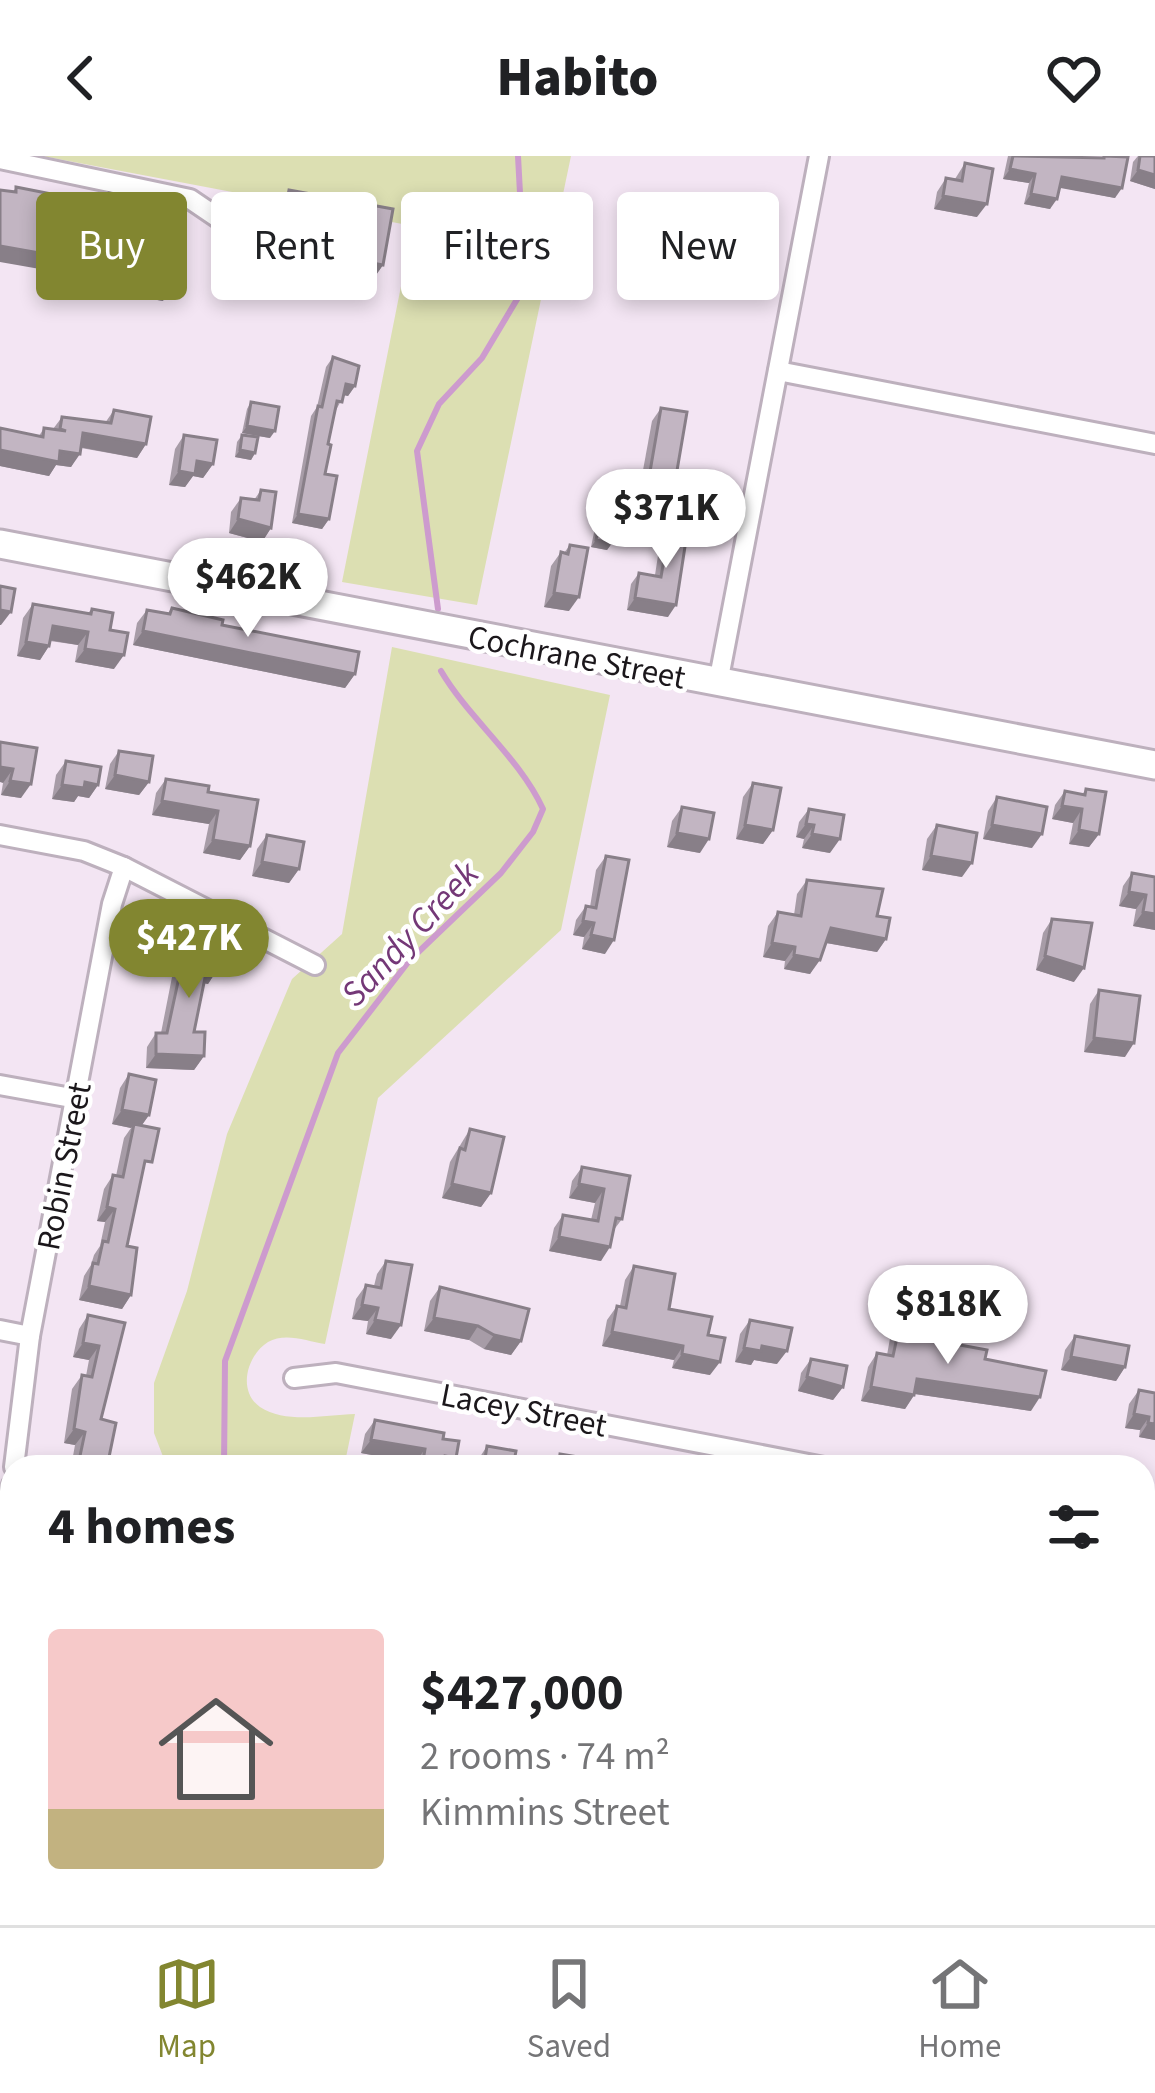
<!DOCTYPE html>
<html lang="en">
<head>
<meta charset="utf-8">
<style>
  :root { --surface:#fff; --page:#f6f6f6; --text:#202124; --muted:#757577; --line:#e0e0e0; --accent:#828630 }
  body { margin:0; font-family:"Source Sans 3",sans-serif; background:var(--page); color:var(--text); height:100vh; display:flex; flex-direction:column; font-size:45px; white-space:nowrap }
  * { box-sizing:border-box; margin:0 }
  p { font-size:39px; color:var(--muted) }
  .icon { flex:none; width:66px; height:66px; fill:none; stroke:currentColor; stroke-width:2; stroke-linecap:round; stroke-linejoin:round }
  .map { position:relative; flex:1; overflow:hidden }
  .drawer { position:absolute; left:0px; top:1299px; width:1155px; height:471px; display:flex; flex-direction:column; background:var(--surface); border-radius:36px 36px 0 0; box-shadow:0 6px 18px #0003 }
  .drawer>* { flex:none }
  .hud { position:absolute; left:36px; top:36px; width:1083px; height:108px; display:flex; gap:24px }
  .price { position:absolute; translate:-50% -102px; padding:0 27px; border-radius:42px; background:#fff; color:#222; font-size:39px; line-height:78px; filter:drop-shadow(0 3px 6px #0008) }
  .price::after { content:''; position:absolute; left:50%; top:72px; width:36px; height:27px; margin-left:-18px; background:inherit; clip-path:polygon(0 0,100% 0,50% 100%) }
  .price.on { background:var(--accent); color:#fff }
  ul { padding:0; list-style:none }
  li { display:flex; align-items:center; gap:36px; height:300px; padding:0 48px }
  li span { display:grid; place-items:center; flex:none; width:336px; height:240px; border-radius:12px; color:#555 }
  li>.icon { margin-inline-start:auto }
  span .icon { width:144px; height:144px; fill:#fffc; stroke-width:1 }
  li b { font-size:51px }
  h2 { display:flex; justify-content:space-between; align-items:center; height:144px; padding:0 48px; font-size:51px }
  .tag { padding:0 42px; border-radius:12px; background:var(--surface); box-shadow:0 6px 18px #0003; font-size:42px; line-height:108px }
  .tag.on { background:var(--accent); color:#fff }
  header { display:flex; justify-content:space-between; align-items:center; height:156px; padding:0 48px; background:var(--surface); font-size:54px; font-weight:800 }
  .dock { display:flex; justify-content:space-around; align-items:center; height:168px; border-top:3px solid var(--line); background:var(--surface); font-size:33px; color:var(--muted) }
  .dock a { display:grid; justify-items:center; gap:6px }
  .dock .on { color:var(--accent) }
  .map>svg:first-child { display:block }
  .green { fill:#dcdfb2 }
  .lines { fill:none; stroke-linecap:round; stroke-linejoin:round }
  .stream { stroke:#cd9bce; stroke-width:6 }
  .street-casing { stroke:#bdb0bd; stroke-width:24 }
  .secondary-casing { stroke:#bdb0bd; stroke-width:33 }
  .street { stroke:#fff; stroke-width:18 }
  .secondary { stroke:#fff; stroke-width:27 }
  .wall { fill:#a79ca7 }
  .shaded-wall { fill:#887f88 }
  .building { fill:#c2b5c2; stroke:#887f88; stroke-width:3 }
  .labels { text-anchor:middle; stroke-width:9; stroke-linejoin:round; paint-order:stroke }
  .street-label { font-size:33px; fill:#1b171b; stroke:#fff }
  .water-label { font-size:36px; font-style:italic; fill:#743877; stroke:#fff }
</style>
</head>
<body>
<header><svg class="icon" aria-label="back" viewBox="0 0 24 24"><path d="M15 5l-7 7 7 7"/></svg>Habito<svg class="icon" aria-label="heart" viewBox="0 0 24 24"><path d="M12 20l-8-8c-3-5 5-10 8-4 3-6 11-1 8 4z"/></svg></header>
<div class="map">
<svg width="1155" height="1769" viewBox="0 0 1155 1769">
  <rect width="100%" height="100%" fill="#f3e5f3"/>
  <!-- green -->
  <g class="green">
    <polygon points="42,0 571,0 477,449 342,426 413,70"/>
    <path d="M392,491L610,539L561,774L378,942L325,1188C307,1185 285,1176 268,1186C247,1199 237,1235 260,1251C286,1268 325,1259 355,1258L344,1311H167L154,1277V1227L187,1135L227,978L292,823L342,778Z"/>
    <polygon points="98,1758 557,1758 554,1769 97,1769"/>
  </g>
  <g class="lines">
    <!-- stream -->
    <g class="stream">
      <polyline points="438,453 417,295 439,248 482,202 525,130 518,0"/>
      <path d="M224,1311L225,1205L338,897L409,805L501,717L533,676L543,653C519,601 470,564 441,515"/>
      <polyline points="393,1758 401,1769"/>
    </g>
    <!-- street casing -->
    <g class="street-casing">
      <g id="street">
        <polyline points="0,3 190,43 218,62"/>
        <polyline points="778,215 1155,288"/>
        <polyline points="718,527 819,0"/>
        <polyline points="0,679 84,695 124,711 315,809"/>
        <polyline points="0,929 77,943"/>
        <polyline points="0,1174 30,1180"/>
        <polyline points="294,1222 336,1217 824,1311"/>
        <polyline points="14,1311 30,1180 112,748 124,711"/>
        <polyline points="1143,1372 1155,1375"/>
        <polyline points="0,1434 12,1329"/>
        <polyline points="1143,1658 1155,1661"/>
        <polyline points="0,1685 12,1687"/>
        <polyline points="580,1769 582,1758"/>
      </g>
    </g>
    <!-- secondary casing -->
    <g class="secondary-casing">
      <polyline id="secondary" points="0,388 1155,609"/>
    </g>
    <!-- street -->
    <use href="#street" class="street"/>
    <!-- secondary -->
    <use href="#secondary" class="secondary"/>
  </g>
  <!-- wall -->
  <g class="wall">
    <polygon points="1008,0 1101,1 1128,1 1115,42 1059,31 1050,53 1024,48 1029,27 1003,23"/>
    <polygon points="1138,0 1155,0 1155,33 1130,25 1133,6"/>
    <polygon points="965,7 977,61 934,53 937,36 946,22 955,23"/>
    <polygon points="16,31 101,48 109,37 122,53 163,145 112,136 114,126 13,36"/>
    <polygon points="289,34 383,109 364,136 260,117 270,61"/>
    <polygon points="333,201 355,230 348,240 344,239 335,256 328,288 325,318 329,363 322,373 292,367 311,260 317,251 326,211"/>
    <polygon points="251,246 270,282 242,277 247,253"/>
    <polygon points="661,252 663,352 637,347 652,265"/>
    <polygon points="114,254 146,288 137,302 81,292 71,311 56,309 49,320 0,310 0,272 39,280 44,272 53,273 62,261 105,267"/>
    <polygon points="184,279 213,308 203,322 193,320 185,331 169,329 175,293"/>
    <polygon points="242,279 255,297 251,304 235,301 237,286"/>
    <polygon points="261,334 271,372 262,386 229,377 231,356 241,342 254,344"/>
    <polygon points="601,360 612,387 607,394 591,391 596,367"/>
    <polygon points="670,368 668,461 627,454 631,428 639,417 655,419 661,380"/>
    <polygon points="570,389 569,455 544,451 551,410 561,396 564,397"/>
    <polygon points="33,448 88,457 92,453 110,474 114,513 75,506 78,489 50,485 49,490 40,504 17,500 23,462"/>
    <polygon points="172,452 222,469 355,518 345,532 133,489 137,467 147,454 168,457"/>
    <polygon points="0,586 37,592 21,642 1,639 3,627"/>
    <polygon points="119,595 149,626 139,639 105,633 110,608"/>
    <polygon points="66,605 98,629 89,642 78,640 74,646 52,643 56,619"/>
    <polygon points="166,623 208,636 250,690 240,704 203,697 209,668 152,659 156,637"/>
    <polygon points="753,627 773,674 763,688 736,683 743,641"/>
    <polygon points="1086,633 1099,678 1089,691 1069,688 1073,667 1052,663 1055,649 1065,635 1082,639"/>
    <polygon points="997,641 1032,692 983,683 988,655"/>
    <polygon points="682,651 700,697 667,691 672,665"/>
    <polygon points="809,653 830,697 802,692 804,683 796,681 799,666"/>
    <polygon points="937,669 962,721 922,714 927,683"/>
    <polygon points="267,679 299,713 289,727 252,720 257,693"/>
    <polygon points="606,700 605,798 582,793 584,781 573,779 576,764 586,750 590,751 596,714"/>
    <polygon points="1132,717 1155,721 1155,774 1133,770 1136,753 1119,750 1123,730"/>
    <polygon points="807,724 877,760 886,783 877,796 826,787 810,818 784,813 785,805 763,801 768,770 778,756 794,759 797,738"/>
    <polygon points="1052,763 1074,826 1036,814 1043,777"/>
    <polygon points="183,783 217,814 208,828 204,827 194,876 204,900 194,914 146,912 147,891 156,877 161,877 172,821 168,820 173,797"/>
    <polygon points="1099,834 1125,901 1084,896 1090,848"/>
    <polygon points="129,918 149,959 142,969 142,1020 127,1090 131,1139 122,1153 79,1144 84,1120 91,1109 94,1099 100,1090 105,1066 97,1065 104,1033 113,1019 116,1020 124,982 131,972 112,968 120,932"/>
    <polygon points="470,973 491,1037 481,1051 442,1042 450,1006"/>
    <polygon points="582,1011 630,1020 622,1063 613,1075 601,1105 549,1095 554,1072 563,1059 591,1064 595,1047 569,1042 572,1025"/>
    <polygon points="386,1105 391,1183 366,1178 368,1165 352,1163 356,1143 366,1129 374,1130 377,1118"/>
    <polygon points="634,1110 669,1153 708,1179 710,1219 672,1212 674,1204 602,1190 607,1164 617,1150 620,1150 625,1124"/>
    <polygon points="440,1131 521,1185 511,1199 484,1193 469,1184 424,1175 430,1145"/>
    <polygon points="88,1159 125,1167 101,1263 108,1306 105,1311 71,1311 75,1289 64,1287 72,1233 82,1219 86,1220 89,1204 73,1201 79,1173"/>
    <polygon points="901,1163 922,1182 985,1203 1031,1255 915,1238 905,1253 861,1245 868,1211 877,1197 887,1199 891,1177"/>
    <polygon points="750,1164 777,1208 754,1204 751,1209 735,1206 740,1178"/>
    <polygon points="1075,1180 1125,1211 1116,1225 1061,1214 1065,1194"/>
    <polygon points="811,1203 843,1231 833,1244 798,1235 801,1217"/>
    <polygon points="1139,1234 1155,1237 1155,1284 1139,1281 1140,1274 1125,1272 1129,1248"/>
    <polygon points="375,1264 443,1283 450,1311 415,1311 415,1307 361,1297 365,1278"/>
    <polygon points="487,1290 513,1311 477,1311 478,1304"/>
    <polygon points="725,1758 790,1758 787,1769 738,1769 739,1761"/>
    <polygon points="853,1758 899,1758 951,1769 851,1769"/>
  </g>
  <!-- shaded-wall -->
  <g class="shaded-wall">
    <polygon points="1010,13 1035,18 1029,27 1003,23"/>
    <polygon points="1138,14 1155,19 1155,33 1130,25"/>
    <polygon points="1062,21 1122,32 1115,42 1055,31"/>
    <polygon points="1031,38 1057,43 1050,53 1024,48"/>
    <polygon points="943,40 987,48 977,61 934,53"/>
    <polygon points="0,90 124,112 114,126 0,106"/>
    <polygon points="279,90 383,109 364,136 260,117"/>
    <polygon points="122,122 172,131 163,145 112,136"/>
    <polygon points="346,228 355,230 348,240 339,238"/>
    <polygon points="247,270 275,275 270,282 242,277"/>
    <polygon points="83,277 146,288 137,302 74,290"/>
    <polygon points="0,294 60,295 80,298 71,311 56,309 49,320 0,310"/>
    <polygon points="240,294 255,297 251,304 235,301"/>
    <polygon points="197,305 213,308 203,322 193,320 185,331 169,329 179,315"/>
    <polygon points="647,333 673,338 663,352 637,347"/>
    <polygon points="298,358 329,363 322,373 292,367"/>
    <polygon points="238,363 271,372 262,386 229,377"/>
    <polygon points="596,384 612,387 607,394 591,391"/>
    <polygon points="554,437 579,441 569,455 544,451"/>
    <polygon points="635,442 676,449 668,461 627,454"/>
    <polygon points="0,454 11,456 1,469 0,469"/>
    <polygon points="53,470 88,476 78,489 43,483"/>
    <polygon points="143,475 355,518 345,532 133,489"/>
    <polygon points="26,486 49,490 40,504 17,500"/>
    <polygon points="85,493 124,499 114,513 75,506"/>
    <polygon points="0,611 13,613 3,627 0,626"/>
    <polygon points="115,619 149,626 139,639 105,633"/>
    <polygon points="10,625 31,628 21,642 1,639"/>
    <polygon points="85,626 98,629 89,642 78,640 74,646 52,643 62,629"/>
    <polygon points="162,645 218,655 209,668 152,659"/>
    <polygon points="1062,650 1082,653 1073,667 1052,663"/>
    <polygon points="806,668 814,669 804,683 796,681"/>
    <polygon points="745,669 773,674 763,688 736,683"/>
    <polygon points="992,669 1042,678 1032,692 983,683"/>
    <polygon points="1079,674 1099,678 1089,691 1069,688"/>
    <polygon points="677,677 709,683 700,697 667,691"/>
    <polygon points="812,678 840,683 830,697 802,692"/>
    <polygon points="213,684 250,690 240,704 203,697"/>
    <polygon points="931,700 972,707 962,721 922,714"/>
    <polygon points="262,706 299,713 289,727 252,720"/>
    <polygon points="1129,736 1146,739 1136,753 1119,750"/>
    <polygon points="1143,756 1155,758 1155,774 1133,770"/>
    <polygon points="583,765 594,767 584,781 573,779"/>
    <polygon points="831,772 886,783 877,796 821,786"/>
    <polygon points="591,779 614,784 605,798 582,793"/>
    <polygon points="772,787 795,791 785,805 763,801"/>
    <polygon points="794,799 820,804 810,818 784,813"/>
    <polygon points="1045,800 1084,812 1074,826 1036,814"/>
    <polygon points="178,806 182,807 172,821 168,820"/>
    <polygon points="207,812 217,814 208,828 197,826"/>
    <polygon points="1094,882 1134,887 1125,901 1084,896"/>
    <polygon points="156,898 204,900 194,914 146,912"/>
    <polygon points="122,954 149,959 139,973 134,968 131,972 112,968"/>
    <polygon points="452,1028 491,1037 481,1051 442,1042"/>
    <polygon points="579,1028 604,1033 595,1047 569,1042"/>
    <polygon points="107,1051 115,1053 105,1066 97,1065"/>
    <polygon points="559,1081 610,1091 601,1105 549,1095"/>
    <polygon points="89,1130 131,1139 122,1153 79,1144"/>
    <polygon points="362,1149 378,1152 368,1165 352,1163"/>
    <polygon points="434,1162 478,1170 469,1184 424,1175"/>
    <polygon points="375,1164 401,1169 391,1183 366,1178"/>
    <polygon points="612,1176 683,1190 674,1204 602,1190"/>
    <polygon points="494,1179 521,1185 511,1199 484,1193"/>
    <polygon points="83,1187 99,1190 89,1204 73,1201"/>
    <polygon points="762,1190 787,1195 777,1208 754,1204 751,1209 735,1206 744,1192"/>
    <polygon points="682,1198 720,1206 710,1219 672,1212"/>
    <polygon points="1071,1201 1125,1211 1116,1225 1061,1214"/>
    <polygon points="807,1221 843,1231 833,1244 798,1235"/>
    <polygon points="917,1223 1040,1241 1031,1255 908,1237"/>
    <polygon points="871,1231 914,1239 905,1253 861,1245"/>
    <polygon points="1134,1258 1149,1261 1140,1274 1125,1272"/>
    <polygon points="1148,1267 1155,1268 1155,1284 1139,1281"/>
    <polygon points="74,1273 85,1276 75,1289 64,1287"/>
    <polygon points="371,1284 425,1293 415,1307 361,1297"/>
    <polygon points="80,1300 108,1306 105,1311 72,1311"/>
    <polygon points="445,1300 456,1302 450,1311 438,1311"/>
    <polygon points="1147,1443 1155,1445 1155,1460 1143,1458"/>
    <polygon points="1143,1596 1151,1597 1143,1609"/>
  </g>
  <!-- building -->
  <g class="building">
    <polygon points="1013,0 1104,2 1104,0 1128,1 1122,32 1062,21 1057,43 1031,38 1035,18 1010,13"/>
    <polygon points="1140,0 1155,0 1155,19 1138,14"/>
    <polygon points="965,7 993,13 987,48 943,40 946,22 962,25"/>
    <polygon points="16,31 107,49 109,37 125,40 122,53 173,62 179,65 178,72 185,73 172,131 122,122 124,112 0,90 0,34 16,36"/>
    <polygon points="289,34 393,53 383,109 279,90"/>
    <polygon points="333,201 359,210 355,230 346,228 342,246 337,245 328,288 331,289 325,318 337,320 329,363 298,358 318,250 322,251"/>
    <polygon points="251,246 279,251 275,275 247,270"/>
    <polygon points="661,252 687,256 673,338 647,333"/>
    <polygon points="114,254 151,261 146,288 83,277 80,298 60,295 59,306 0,294 0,272 43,281 44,272 66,275 60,273 62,261 111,267"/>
    <polygon points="184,279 217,284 213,308 197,305 195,318 179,315"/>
    <polygon points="242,279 258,281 255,297 240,294"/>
    <polygon points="261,334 276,336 271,372 238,363 241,342 259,344"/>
    <polygon points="601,360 617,363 612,387 596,384"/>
    <polygon points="670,368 688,371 676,449 635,442 639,417 661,421"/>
    <polygon points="570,389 588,392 579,441 554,437 561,396 568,398"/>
    <polygon points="0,430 15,433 11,456 0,454"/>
    <polygon points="33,448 91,458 92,453 113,457 110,474 128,477 124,499 85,493 88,476 53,470 49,490 26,486"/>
    <polygon points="172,452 223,464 222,469 359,496 355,518 143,475 147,454 170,458"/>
    <polygon points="0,586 37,592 31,628 10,625 13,613 0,611"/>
    <polygon points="119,595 153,600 149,626 115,619"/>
    <polygon points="66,605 101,611 98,629 85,626 84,632 62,629"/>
    <polygon points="166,623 209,630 208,636 258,644 250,690 213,684 218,655 162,645"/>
    <polygon points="753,627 781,632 773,674 745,669"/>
    <polygon points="1086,633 1106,636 1099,678 1079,674 1082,653 1062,650 1065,635 1085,639"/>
    <polygon points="997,641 1047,651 1042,678 992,669"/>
    <polygon points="682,651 714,657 709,683 677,677"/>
    <polygon points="809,653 844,659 840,683 812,678 814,669 806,668"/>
    <polygon points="937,669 977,677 972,707 931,700"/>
    <polygon points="267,679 304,686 299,713 262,706"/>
    <polygon points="606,700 629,704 614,784 591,779 594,767 583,765 586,750 596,752"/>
    <polygon points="1132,717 1155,721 1155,758 1143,756 1146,739 1129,736"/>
    <polygon points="807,724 883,733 877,760 890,762 886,783 831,772 820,804 794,799 795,791 772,787 778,756 801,760"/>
    <polygon points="1052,763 1092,767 1084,812 1045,800"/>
    <polygon points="183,783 222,791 217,814 207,812 194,876 205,876 204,900 156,898 156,877 167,877 182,807 178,806"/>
    <polygon points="1099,834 1140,840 1134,887 1094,882"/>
    <polygon points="129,918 156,924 149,959 122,954"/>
    <polygon points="134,968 159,973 152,1006 145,1005 127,1090 137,1092 131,1139 89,1130 93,1107 98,1108 103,1085 108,1086 115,1053 107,1051 113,1019 123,1021"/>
    <polygon points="470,973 504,981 491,1037 452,1028 460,992 465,994"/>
    <polygon points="582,1011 630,1020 622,1063 616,1062 610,1091 559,1081 563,1059 598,1065 604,1033 579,1028"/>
    <polygon points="386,1105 412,1109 401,1169 375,1164 378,1152 362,1149 366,1129 381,1132"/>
    <polygon points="634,1110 675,1118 669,1153 712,1161 708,1179 725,1182 720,1206 682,1198 683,1190 612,1176 617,1150 626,1152"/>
    <polygon points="440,1131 529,1153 521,1185 494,1179 478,1170 434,1162"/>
    <polygon points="88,1159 125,1167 101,1263 116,1267 108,1306 80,1300 85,1276 74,1273 82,1219 92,1221 99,1190 83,1187"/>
    <polygon points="901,1163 925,1168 922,1182 987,1194 985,1203 1046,1215 1040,1241 917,1223 914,1239 871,1231 877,1197 893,1200"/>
    <polygon points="750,1164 792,1172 787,1195 762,1190 761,1195 744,1192"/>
    <polygon points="1075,1180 1129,1190 1125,1211 1071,1201"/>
    <polygon points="811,1203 847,1210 843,1231 807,1221"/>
    <polygon points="1139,1234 1155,1237 1155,1268 1148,1267 1149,1261 1134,1258"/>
    <polygon points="375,1264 444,1277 443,1283 459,1285 456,1302 445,1300 443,1311 422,1311 425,1293 371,1284"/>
    <polygon points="487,1290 516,1295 513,1311 484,1309"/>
    <polygon points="560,1298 578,1301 577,1305 609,1311 546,1311 548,1304 559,1306"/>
    <polygon points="1143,1397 1154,1399 1150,1424 1155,1425 1155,1445 1147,1443 1143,1462"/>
    <polygon points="1143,1551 1155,1553 1155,1576 1151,1597 1143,1596"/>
    <polygon points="1143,1690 1152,1692 1148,1720 1143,1719"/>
    <polygon points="747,1758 790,1758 787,1769 766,1769 745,1765"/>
    <polygon points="860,1758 899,1758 952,1767 951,1769 858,1769"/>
    <polygon points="804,1763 834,1769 803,1769"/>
  </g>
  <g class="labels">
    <!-- street labels -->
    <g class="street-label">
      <text transform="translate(577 500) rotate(11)" y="12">Cochrane Street</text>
      <text transform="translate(63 1010) rotate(-79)" y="12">Robin Street</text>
      <text transform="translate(524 1253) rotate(11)" y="12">Lacey Street</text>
    </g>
    <!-- water labels -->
    <g class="water-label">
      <text transform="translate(409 777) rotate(-47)" y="13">Sandy Creek</text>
    </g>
  </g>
</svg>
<b class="price" style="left:666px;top:415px">$371K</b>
<b class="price" style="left:248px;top:484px">$462K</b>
<b class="price on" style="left:189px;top:845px">$427K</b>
<b class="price" style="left:948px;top:1211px">$818K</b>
<div class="hud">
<a class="tag on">Buy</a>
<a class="tag">Rent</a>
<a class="tag">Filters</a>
<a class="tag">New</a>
</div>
<section class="drawer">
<h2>4 homes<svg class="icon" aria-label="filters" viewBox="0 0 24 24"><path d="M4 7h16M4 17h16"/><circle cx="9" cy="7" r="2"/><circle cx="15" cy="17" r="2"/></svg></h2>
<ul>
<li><span style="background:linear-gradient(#f6c9c9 75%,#c2b280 0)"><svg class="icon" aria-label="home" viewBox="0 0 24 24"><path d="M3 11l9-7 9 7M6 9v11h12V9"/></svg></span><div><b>$427,000</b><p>2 rooms · 74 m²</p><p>Kimmins Street</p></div></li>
</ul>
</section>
</div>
<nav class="dock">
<a class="on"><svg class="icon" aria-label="map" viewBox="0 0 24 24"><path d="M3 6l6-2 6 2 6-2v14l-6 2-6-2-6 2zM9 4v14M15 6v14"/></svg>Map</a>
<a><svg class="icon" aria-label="saved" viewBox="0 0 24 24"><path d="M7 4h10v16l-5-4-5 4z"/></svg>Saved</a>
<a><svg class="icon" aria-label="home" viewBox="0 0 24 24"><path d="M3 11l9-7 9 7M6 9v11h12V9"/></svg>Home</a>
</nav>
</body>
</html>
